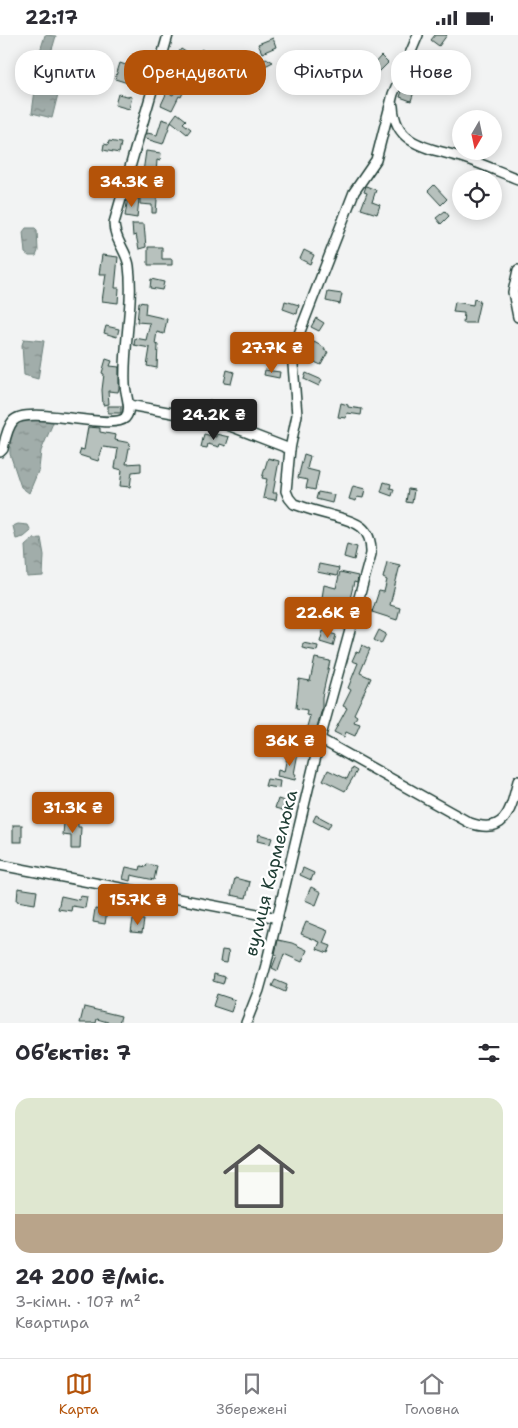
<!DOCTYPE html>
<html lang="uk">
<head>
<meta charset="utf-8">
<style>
  :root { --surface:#fff; --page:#f2f2f3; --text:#2b2b33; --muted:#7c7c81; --line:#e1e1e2; --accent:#b45309 }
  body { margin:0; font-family:"Shantell Sans",sans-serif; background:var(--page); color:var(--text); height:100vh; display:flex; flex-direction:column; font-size:19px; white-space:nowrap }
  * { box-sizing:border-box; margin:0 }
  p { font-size:16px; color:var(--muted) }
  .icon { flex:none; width:28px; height:28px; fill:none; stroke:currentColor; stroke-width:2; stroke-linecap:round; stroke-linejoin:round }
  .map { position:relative; height:988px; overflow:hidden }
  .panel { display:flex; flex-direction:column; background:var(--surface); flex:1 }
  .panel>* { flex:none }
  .banner { position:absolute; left:15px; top:15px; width:489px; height:45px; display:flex; gap:10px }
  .needle { width:32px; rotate:189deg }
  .controls { position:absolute; left:452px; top:75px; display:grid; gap:10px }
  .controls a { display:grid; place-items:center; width:50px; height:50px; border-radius:50%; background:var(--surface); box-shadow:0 2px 12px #0003; font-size:25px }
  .price { position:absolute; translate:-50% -42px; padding:0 11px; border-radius:5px; background:var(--accent); color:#fff; font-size:16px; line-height:32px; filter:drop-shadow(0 1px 2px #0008) }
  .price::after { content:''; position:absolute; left:50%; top:30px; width:15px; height:11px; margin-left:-8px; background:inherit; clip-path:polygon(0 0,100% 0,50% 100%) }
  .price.on { background:#222; color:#fff }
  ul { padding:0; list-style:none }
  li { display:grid; align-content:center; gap:10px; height:265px; padding:0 15px }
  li+li { border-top:1px solid var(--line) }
  li span { display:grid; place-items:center; height:155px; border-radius:15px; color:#555 }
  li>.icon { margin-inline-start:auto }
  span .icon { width:90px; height:90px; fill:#fffc; stroke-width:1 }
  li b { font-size:21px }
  h2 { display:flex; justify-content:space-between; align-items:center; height:60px; padding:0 15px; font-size:21px }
  .tag { padding:0 18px; border-radius:20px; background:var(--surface); box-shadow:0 2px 12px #0003; font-size:18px; line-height:45px }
  .tag.on { background:var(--accent); color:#fff }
  .status { display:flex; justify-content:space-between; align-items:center; height:35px; padding:0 25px; background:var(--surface); direction:ltr }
  .status svg { height:14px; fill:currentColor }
  .menu { display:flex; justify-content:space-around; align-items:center; height:70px; border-top:1px solid var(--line); background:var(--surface); font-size:14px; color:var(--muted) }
  .menu a { display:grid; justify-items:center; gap:2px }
  .menu .on { color:var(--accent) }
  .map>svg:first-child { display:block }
  .water { fill:url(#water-ripples); stroke:#6d807b }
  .building { fill:#b7c1bd; stroke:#1f3d34 }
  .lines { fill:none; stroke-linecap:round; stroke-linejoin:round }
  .street-casing { stroke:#1f3d34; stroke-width:12 }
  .street { stroke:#fff; stroke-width:9 }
  .labels { text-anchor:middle; stroke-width:4.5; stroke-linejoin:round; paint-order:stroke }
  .street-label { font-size:18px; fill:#1f3d34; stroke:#fff }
</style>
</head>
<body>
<div class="status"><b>22:17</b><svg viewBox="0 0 49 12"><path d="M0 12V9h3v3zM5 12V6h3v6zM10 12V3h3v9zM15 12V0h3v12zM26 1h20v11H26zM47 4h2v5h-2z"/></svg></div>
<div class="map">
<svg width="518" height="988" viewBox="0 0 518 988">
  <defs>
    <pattern id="water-ripples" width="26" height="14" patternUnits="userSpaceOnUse" patternTransform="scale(1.25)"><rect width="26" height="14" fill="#a1adaa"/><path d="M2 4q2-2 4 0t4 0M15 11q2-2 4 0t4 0" fill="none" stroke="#838e8b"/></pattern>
  </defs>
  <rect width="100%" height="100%" fill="#f2f3f3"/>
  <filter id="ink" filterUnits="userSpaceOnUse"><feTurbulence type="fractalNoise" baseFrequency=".02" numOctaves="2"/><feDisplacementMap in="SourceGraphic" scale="10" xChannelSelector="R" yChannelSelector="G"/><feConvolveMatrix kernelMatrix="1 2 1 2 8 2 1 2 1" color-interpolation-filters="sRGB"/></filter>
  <g filter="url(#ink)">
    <!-- water -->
    <g class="water">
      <polygon points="45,0 56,1 50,21 46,24 42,22 41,13"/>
      <polygon points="39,52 55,56 58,59 52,83 32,78 35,55"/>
      <polygon points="26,193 35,193 37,195 38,216 36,221 29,221 25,218 23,197"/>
      <polygon points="24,304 44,306 38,344 24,340 22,310"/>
      <polygon points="23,381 52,384 53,388 41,416 39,434 29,458 21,452 10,419 10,402 15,388"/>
      <polygon points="18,489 28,490 31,496 24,502 16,504 13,491"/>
      <polygon points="41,503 44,520 43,541 27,542 25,511 33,504"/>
    </g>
    <!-- building -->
    <g class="building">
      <polygon points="435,0 447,0 439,11 431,5"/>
      <polygon points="273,3 276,12 262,18 258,9"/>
      <polygon points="181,14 192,21 187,28 176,21"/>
      <polygon points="202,14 212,28 208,31 197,18"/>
      <polygon points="381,21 388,28 379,37 372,31"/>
      <polygon points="266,23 273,27 259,34 256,28"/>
      <polygon points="120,28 137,34 131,49 115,44"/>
      <polygon points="186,38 191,41 181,62 179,61 172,75 161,70 167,57 173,60 180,44 182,45"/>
      <polygon points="407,41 418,44 411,66 400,62"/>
      <polygon points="118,59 132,62 129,74 115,70"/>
      <polygon points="177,78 186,85 183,88 191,94 187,99 171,86"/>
      <polygon points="162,84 171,87 163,109 146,104 147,98 157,100"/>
      <polygon points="109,106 121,108 119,118 103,115 104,109 108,110"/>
      <polygon points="146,116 161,118 160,126 157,125 156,139 143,137"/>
      <polygon points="152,145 163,145 163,151 158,151 156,178 152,178 152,170 140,169 140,160 152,161"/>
      <polygon points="434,150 447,164 441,170 428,156"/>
      <polygon points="366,151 376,155 372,167 380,170 377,179 361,174 367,158 364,157"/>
      <polygon points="128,162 139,164 137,183 125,181"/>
      <polygon points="445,176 449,181 441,189 436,183"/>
      <polygon points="132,189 144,189 146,212 139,214 136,200 133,201"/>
      <polygon points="148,212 162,212 162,224 172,224 172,230 148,230"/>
      <polygon points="304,215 314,220 310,229 300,224"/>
      <polygon points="102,220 118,222 115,253 119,253 118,268 102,266 106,239 99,239"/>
      <polygon points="151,244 164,247 162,255 150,253"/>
      <polygon points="328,257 342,259 340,269 326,266"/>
      <polygon points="474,264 480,266 475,288 463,288 464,278 453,277 455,267 473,270"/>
      <polygon points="285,266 299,270 297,279 283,274"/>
      <polygon points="139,267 146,268 145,279 167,284 164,299 157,297 155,309 158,310 157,333 147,331 150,313 134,310 135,303 146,305 150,288 137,287"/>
      <polygon points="316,283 324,288 319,296 311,292"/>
      <polygon points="106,291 119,294 117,302 104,298"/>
      <polygon points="314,307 325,313 324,315 328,317 321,330 306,323"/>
      <polygon points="106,324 112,326 110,331 119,332 119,353 118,357 108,356 109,369 103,370 102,355 104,339 102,338"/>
      <polygon points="227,335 234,337 231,349 224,348"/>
      <polygon points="265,335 280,337 279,343 264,340"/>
      <polygon points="306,338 322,345 319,351 304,344"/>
      <polygon points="209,365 235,370 232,383 207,378"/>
      <polygon points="341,368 348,370 348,372 362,374 361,380 347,378 346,383 338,382"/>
      <rect x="108" y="371" width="13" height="7"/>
      <polygon points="88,392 100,393 100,397 116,400 115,405 130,408 126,429 141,428 141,436 132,437 130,452 120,451 122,435 115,433 118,414 103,412 98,426 79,420 81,414 84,415"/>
      <polygon points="204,399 216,402 216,399 229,402 226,411 220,409 219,412 208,409 207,413 201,412"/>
      <polygon points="304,419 310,421 307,434 319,437 315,455 306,453 308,445 298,443"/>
      <polygon points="268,423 279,426 273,458 277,458 276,465 263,463 267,444 262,443"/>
      <polygon points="384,447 391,449 390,453 394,454 392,461 381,457"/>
      <polygon points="353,451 365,454 363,463 357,462 356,466 349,464"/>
      <polygon points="408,454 414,455 412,468 406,467"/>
      <polygon points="318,457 334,460 332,468 316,464"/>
      <polygon points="347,509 357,512 354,525 344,522"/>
      <polygon points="387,527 400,530 390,570 400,573 397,585 372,577 379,556 384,557 387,545 383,543"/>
      <polygon points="319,529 339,533 337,541 317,537"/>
      <polygon points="340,537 358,541 357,548 354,547 350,564 347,564 340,588 328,585 332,571 321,569 324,550 336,553"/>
      <polygon points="379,595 386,599 381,609 374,605"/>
      <polygon points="323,596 336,600 333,611 320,607"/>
      <polygon points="303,608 318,611 317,616 302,613"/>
      <polygon points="362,610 370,614 360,638 371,643 354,679 357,681 354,687 360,689 355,701 346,697 344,702 334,697 347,673 343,671 351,655 348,653 358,628 352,626 356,617 359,618"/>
      <polygon points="315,623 330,626 322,662 322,674 315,699 311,698 309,713 295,710 297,701 304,702 310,681 306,680 307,675 296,673 299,644 310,646"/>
      <polygon points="288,716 298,718 294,739 296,739 295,745 277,741 278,735 284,737"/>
      <polygon points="352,733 357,736 345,756 323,745 328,735 347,744"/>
      <polygon points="267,744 280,746 279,753 265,751"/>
      <polygon points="278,764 291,768 289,777 275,773"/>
      <polygon points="316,780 331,788 328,794 313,786"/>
      <polygon points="64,787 78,788 78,792 81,792 80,814 71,814 71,801 63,800"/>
      <rect x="13" y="790" width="9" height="17"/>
      <polygon points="259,799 272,803 270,809 257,806"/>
      <polygon points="147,829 157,831 154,845 131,840 130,846 123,844 126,832 140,835 141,831 146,832"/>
      <polygon points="303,833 314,838 311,845 300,840"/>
      <polygon points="235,843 250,847 246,863 231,860"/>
      <polygon points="311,852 321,857 316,870 305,865"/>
      <polygon points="18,853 37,856 35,869 17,866"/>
      <polygon points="116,859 124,860 123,871 114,869"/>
      <polygon points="61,861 79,865 80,861 87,862 85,873 72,871 71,876 58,874"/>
      <polygon points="95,874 107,876 105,889 93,887"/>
      <polygon points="133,884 144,885 142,898 131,897"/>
      <polygon points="306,887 328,896 323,908 331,911 328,918 317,914 320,907 301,899"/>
      <polygon points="278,905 292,908 307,915 302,927 284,919 278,936 272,933 277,920 275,919"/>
      <polygon points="222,915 229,916 227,928 220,927"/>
      <polygon points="214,939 225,942 223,949 213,946"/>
      <polygon points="275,945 287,950 285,957 272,951"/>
      <polygon points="217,959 235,965 231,977 213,971"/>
      <polygon points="84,972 121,981 119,988 111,988 97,984 96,988 80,988"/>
    </g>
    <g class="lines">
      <!-- street casing -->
      <g class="street-casing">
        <g id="street">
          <path d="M393,71C395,113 433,113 464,123C482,129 500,137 518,144"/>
          <polyline points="518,235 513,257 518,282"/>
          <polyline points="129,370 217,386 290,414"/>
          <path d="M0,417L3,414C5,405 7,393 13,386C27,369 111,396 125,383C133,375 125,359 125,349C123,310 134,270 129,231C127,216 114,205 114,188L168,0"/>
          <path d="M320,704L470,788C507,801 511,773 518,746"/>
          <polyline points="0,830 278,883"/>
          <path d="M246,988L259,955L266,930L320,704L371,519C372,492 357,487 334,481C323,478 311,475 300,471L294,469L289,463L286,456L290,414L297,380L292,317L354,157L376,125L393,59L418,0"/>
        </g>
      </g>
      <!-- street -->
      <use href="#street" class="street"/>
    </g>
  </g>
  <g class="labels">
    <!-- street labels -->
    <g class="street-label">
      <text transform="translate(271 838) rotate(-76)" y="6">вулиця Кармелюка</text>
    </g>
  </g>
</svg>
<div class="controls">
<a><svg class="needle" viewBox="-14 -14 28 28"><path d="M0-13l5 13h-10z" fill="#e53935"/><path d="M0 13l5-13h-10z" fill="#7c7c81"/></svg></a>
<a><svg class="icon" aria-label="locate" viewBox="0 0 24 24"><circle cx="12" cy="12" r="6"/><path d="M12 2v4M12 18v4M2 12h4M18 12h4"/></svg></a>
</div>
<b class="price" style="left:132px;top:173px">34.3K ₴</b>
<b class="price" style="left:272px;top:339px">27.7K ₴</b>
<b class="price on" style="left:214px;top:406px">24.2K ₴</b>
<b class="price" style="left:328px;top:604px">22.6K ₴</b>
<b class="price" style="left:290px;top:732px">36K ₴</b>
<b class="price" style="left:73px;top:799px">31.3K ₴</b>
<b class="price" style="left:138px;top:891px">15.7K ₴</b>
<div class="banner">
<a class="tag">Купити</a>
<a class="tag on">Орендувати</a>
<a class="tag">Фільтри</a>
<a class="tag">Нове</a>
</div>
</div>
<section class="panel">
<h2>Об’єктів: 7<svg class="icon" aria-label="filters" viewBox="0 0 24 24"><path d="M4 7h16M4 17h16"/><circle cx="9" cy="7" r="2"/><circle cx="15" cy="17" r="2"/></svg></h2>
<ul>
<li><span style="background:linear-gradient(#dfe7d0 75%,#b9a48a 0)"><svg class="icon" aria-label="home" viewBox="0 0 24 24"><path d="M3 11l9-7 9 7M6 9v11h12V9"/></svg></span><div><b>24 200 ₴/міс.</b><p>3-кімн. · 107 m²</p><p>Квартира</p></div></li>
</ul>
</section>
<nav class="menu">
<a class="on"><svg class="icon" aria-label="map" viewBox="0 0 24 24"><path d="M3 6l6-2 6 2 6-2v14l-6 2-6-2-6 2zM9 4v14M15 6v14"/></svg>Карта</a>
<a><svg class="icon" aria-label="saved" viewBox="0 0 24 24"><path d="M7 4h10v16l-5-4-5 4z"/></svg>Збережені</a>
<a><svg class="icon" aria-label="home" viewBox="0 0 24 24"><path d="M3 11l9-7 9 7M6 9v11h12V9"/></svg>Головна</a>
</nav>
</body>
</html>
